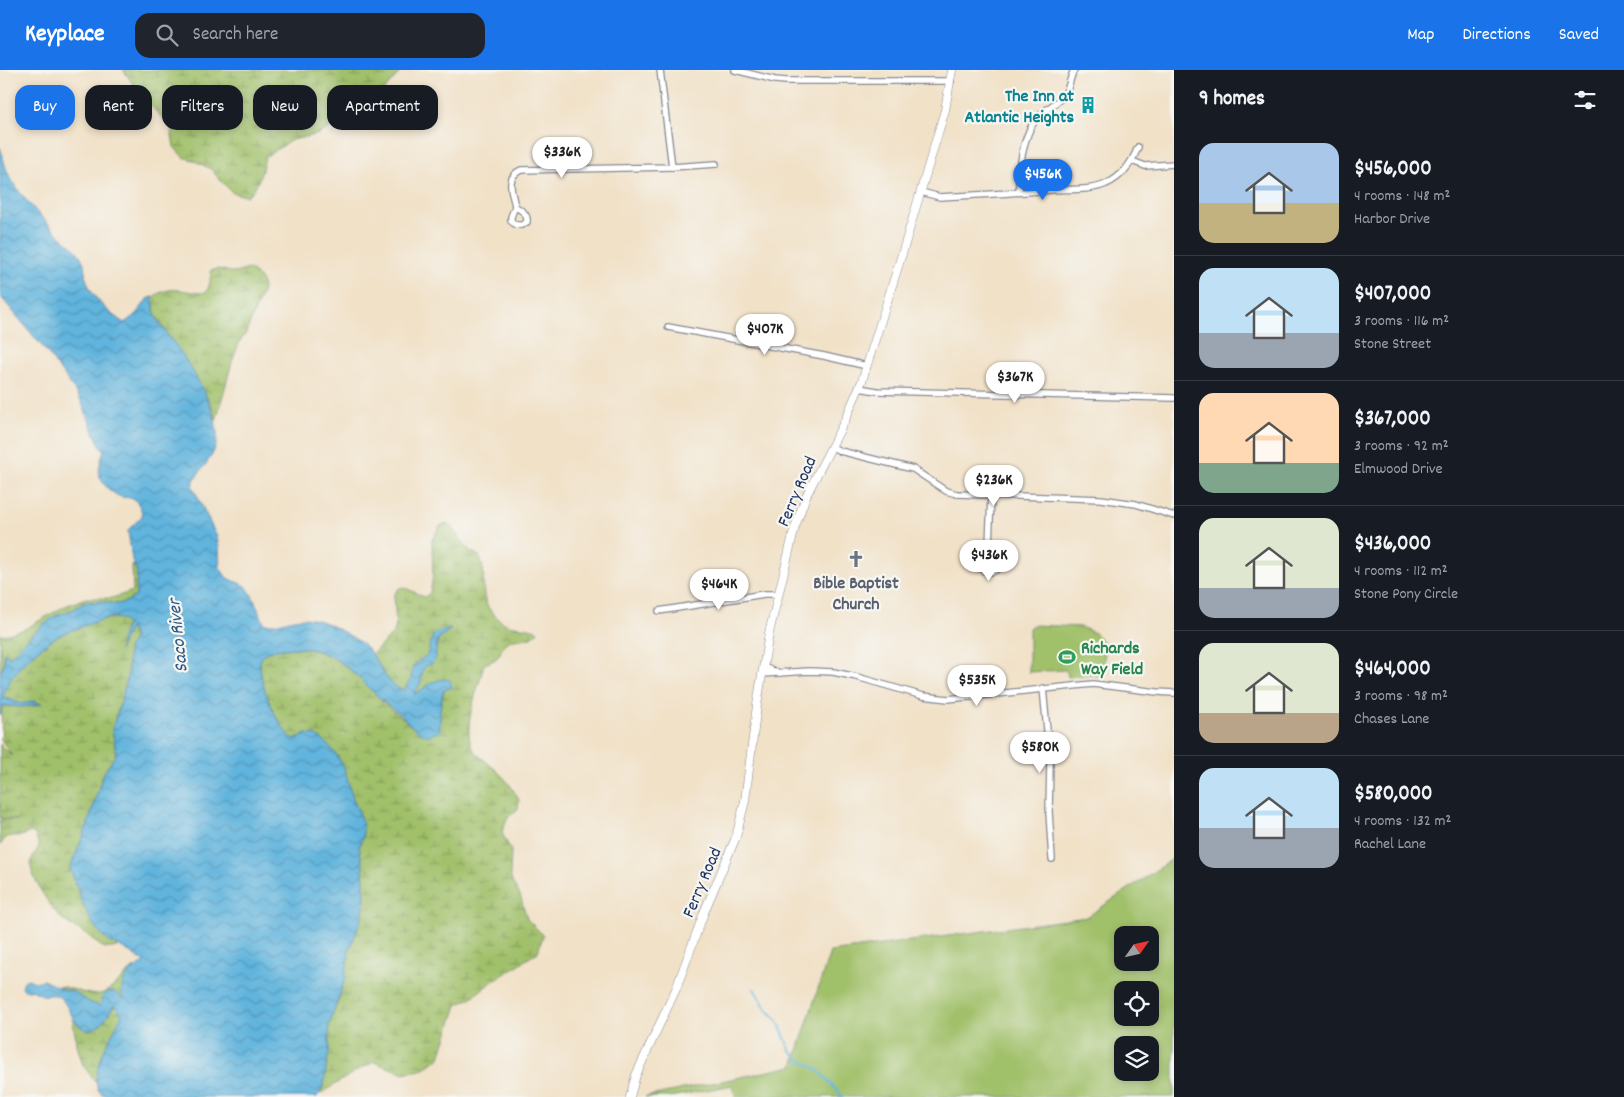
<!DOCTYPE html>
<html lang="en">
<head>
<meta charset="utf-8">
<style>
  :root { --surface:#171b24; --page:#20242c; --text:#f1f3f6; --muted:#9ea1a6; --line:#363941; --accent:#1a73e8 }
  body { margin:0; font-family:Dekko,sans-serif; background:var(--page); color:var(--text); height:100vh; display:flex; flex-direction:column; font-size:19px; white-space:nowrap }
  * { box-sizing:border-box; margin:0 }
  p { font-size:16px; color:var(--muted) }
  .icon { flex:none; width:28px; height:28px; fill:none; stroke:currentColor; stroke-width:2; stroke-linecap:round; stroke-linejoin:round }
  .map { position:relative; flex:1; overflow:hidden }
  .drawer { display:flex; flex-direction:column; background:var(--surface); width:450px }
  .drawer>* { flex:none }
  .top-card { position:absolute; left:15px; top:15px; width:475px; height:45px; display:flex; gap:10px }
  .needle { width:32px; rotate:56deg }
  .tools { position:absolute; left:1114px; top:856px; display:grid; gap:10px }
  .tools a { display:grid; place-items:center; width:45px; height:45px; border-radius:10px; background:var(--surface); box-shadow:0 2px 8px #0003; font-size:25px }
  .price { position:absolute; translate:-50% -42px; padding:0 11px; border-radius:18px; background:#fff; color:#222; font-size:16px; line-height:32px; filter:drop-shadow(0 1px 2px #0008) }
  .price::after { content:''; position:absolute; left:50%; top:30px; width:15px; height:11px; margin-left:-8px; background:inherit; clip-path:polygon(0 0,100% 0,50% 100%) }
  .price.current { background:var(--accent); color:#fff }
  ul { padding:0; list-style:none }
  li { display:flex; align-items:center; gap:15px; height:125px; padding:0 25px }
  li+li { border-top:1px solid var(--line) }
  li span { display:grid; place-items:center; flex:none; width:140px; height:100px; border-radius:15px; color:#555 }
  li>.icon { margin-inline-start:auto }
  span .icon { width:60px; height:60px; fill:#fffc; stroke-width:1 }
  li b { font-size:21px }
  h2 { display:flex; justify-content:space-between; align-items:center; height:60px; padding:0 25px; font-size:21px }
  .pill { padding:0 18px; border-radius:15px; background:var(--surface); box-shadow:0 2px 8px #0003; font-size:18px; line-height:45px }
  .pill.current { background:var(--accent); color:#fff }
  header { display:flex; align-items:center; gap:30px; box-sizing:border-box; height:70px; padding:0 25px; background:var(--accent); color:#fff }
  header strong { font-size:24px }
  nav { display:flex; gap:28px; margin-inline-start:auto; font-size:18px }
  .search { width:350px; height:45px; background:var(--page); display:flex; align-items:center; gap:12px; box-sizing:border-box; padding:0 18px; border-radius:15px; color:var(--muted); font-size:19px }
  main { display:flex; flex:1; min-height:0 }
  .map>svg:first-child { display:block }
  .wetland { fill:url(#wetland-marsh); stroke:#5e7864 }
  .park { fill:#a0c069; stroke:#5e7864; fill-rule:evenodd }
  .water { fill:url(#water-waves); stroke:#3e729e }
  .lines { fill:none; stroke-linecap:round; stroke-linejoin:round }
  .stream { stroke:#61b4dd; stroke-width:2 }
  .minor-casing { stroke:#868892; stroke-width:8 }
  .major-casing { stroke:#868892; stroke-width:9 }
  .minor { stroke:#fff; stroke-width:5.5 }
  .major { stroke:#fff; stroke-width:8 }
  .labels { text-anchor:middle; stroke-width:4.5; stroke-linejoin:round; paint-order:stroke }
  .culture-label { font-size:18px; font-weight:bold; fill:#0d838f; stroke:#f6f6f2; text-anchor:end }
  .street-label { font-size:18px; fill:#1b2f5e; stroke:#f6f6f2 }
  .worship-label { font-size:18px; font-weight:bold; fill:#5b616d; stroke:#f6f6f2 }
  .leisure-label { font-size:18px; font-weight:bold; fill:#27864d; stroke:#f6f6f2; text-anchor:start }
  .water-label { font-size:19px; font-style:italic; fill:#305784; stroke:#f6f6f2 }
</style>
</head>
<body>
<header>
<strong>Keyplace</strong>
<div class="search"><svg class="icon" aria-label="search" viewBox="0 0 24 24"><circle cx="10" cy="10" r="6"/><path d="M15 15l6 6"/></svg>Search here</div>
<nav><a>Map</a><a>Directions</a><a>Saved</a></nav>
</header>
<main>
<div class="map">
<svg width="1174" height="1027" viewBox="0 0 1174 1027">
  <defs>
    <pattern id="wetland-marsh" width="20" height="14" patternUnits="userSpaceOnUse" patternTransform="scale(1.25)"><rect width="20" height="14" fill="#a0c069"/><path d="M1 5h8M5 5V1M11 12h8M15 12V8" fill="none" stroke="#829c5a"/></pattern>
    <pattern id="water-waves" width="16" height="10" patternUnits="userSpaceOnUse" patternTransform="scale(1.25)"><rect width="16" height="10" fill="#61b4dd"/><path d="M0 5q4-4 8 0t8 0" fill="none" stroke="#4f93b6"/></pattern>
  </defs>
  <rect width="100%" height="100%" fill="#f6f6f2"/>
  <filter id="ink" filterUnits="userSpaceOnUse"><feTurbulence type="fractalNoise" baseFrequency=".02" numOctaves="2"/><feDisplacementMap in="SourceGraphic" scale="10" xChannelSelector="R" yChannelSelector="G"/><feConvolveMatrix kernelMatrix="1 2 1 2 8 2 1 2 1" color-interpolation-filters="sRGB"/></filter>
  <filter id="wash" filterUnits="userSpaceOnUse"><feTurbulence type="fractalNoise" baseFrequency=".0096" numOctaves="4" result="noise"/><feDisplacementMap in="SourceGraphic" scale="20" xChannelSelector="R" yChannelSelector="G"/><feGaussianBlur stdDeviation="1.12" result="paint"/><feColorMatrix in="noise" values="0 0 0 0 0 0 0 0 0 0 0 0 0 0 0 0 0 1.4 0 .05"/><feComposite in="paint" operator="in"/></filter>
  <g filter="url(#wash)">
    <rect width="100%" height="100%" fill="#f1e1c7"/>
    <!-- wetland -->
    <g class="wetland">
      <path d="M123,0H402L382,22L376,34L371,38L346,48L319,64L292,70L265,87C262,102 259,116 247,126L233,123L220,110L211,99L193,90L183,87L174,77L171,58L142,26Z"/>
      <path d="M218,199L235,203L249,199L258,206L262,212L263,220L246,263L239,273L232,292L216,351L213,339L201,317L155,244L153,227C171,214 183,222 203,223C211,220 210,208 211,200Z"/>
      <path d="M445,454L450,456L469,480L479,486C491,510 472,529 501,551C511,559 527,555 538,561C528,574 521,565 509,571C496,578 507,588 484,594C480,617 456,666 478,685C497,701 508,708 519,730L518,739C508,746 505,751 502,763L511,781L510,804L512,812L520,825L527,849L543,865L538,882L489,914L471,928L457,935L440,987L431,994L421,1000L403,1003L374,992L356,1001L320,1024L323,1017L329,981V955L340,926L349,881L362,847L365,830L363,797L359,776L363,767L359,742L354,732L344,698L336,684L325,672L306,664L294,669C279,663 251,597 263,585C269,579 278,580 285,579C332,574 351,601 382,631C391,640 402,646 411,656L440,651V641L443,621L435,611L415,624H414L420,614L423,599L436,579L439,568L451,559L430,574L428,584L413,596L411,609L404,620C389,618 378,596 372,584L394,563L396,555L394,525L399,518C409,517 416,524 425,527L430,523L433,506L432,470L440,456Z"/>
      <path d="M133,495L137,501L136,526L122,534L106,533L101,531L85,533L67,543L60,544L53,548L28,568L11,587L4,584V594L0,603V565C9,565 15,561 23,560L65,536L86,528H112L133,521L132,496Z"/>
      <path d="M114,548L121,549L126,553L121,572L127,566L129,557L134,567L128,579V603L121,632L115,648L113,665L116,681L115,686L103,704L87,757L70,798C80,826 89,864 119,876C102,883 97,872 86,864C79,859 72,857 66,852C53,842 34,813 31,797C30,788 36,783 39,776L35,764L31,762C27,763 24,766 20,766C9,766 6,765 0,776V750H18L0,748V674L12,686L1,669C3,658 0,647 2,636L22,637L36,635L34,631L22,634L3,627C7,605 33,582 52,570C62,563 73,560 84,556C97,552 100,549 114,548Z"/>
      <path d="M135,897C128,905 120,917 124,928L123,930L117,924L102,927L101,936L89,932L70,920H64L58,916C69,917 79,922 90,924C108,928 121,908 133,898Z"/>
      <path d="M115,935L118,937L122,946C110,966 97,990 96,1013L83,995L78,979L72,948C76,954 82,959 90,960L101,953Z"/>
    </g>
    <!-- park -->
    <g class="park">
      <polygon points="1033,555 1080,557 1093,562 1105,573 1103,607 1091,605 1068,607 1067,602 1065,600 1029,602 1029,558"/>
      <path d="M1174,788V1027H784L783,1025L775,1027H735L733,1015L670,1027H645L793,996L830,882L1087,847ZM1122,865H1150V892H1122ZM1122,920H1150V948H1122ZM1122,975H1150V1002H1122Z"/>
    </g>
    <!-- water -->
    <path class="water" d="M0,77C4,88 5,99 11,109C21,127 42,147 56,162C64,171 77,177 82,189C86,195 84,204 87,211C92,228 110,244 124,253L137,244L147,229L153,227C154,233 153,241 156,246C161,259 172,269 180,281C195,304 223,348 216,375C212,391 198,400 192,415L217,467L219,477L220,498L227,508L246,516L252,525L264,553C275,556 283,551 294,549C309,546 324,551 338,559C347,564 359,570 367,578C378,589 387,618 404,620L411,609L413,596L428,584L430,574L434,564L441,561L451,559L439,568L436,574V588L432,594L426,596L423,599L420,614L414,624H415C426,617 437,606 450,610L452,617L443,621L440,640V660C436,663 431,666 426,665C417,663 408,652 402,646C397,641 390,637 384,632C361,612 342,585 311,579C302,577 269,578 263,585C251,598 279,664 295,669L306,664L315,665L325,672L336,684L344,698L354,732L359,742L363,756V767L359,776L363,797L365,830L362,847L349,881L345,909L329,955V981L323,1017L317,1027H108C105,1025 101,1024 99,1021C88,1005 113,961 122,946L118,938L113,936C108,947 100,959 87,960C69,953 69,929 55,925C51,924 47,926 43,925C33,923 37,919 24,920L22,916L24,911L28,909L35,912L43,910L64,920L72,921L89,932L100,936L103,926L108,922H115L123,929C123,927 122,924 122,921C121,908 133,898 144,894V891C136,887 129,881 121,877C116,874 111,874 107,870C86,852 79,822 70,798L87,757L103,704L115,686L116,681L112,659L121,632L128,603V579L134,567L130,557L119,581L126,553C116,542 99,551 87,555C78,559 68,561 58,566C38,577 8,604 3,627L22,634L34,631L42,634L22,637L2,635L0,645V603L4,594V582L10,587C21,575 45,550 60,544C65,542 63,545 68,542C75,539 80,534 88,532C109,529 116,541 136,526L137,501L132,490L128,460L142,446C142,439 138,430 130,428C128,427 125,428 122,427C113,425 100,413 99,403C99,396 102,387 104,380L100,376L81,331L73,318L47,282L0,226Z"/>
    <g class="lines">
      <!-- stream -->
      <polyline class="stream" points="754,919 766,938 778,951 790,980 798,989 817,999 843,1027"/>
    </g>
  </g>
  <g filter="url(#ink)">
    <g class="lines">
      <!-- minor casing -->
      <g class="minor-casing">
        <g id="minor">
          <polyline points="660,0 672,97"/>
          <polyline points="735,0 775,10 786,11 951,11"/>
          <polyline points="1132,91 1145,96 1174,94"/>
          <path d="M921,122L940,127C978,125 1015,123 1052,120C1069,119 1091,121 1106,114C1122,107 1132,93 1138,77"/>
          <path d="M1019,122C1019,100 1022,66 1037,48C1046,38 1059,33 1066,22C1070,15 1070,7 1074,0"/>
          <path d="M515,136L511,147V151L516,155H522L527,152C528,143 521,141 515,136C512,122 505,107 521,100L672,97L716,94"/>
          <polyline points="668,257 824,286 867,296"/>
          <polyline points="859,318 877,321 1174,328"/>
          <polyline points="832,377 840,381 913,399 946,421 957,424 1101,429 1136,434 1174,446"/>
          <circle cx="989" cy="489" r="13"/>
          <polyline points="989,476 991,426"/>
          <polyline points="659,541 764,524 778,524"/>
          <polyline points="763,597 780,603"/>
          <polyline points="762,604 809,601 833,602 857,607 923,626 948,629 1093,614 1157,622 1174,623"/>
          <polyline points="1043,618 1050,692 1049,742 1052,789"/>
        </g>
      </g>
      <!-- major casing -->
      <g class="major-casing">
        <polyline id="major" points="630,1027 636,1005 676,919 705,840 736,767 745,731 757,635 769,563 795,457 806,426 845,350 862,311 902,184 945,40 952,0"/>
      </g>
      <!-- minor -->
      <use href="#minor" class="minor"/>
      <!-- major -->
      <use href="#major" class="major"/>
    </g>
  </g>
  <!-- icons -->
  <defs>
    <g id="building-bare" transform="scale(1.35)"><path d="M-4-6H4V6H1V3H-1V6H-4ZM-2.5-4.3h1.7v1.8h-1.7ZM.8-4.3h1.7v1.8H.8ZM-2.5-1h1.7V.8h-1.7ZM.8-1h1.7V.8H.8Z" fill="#0f9aa8" stroke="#f6f6f2" stroke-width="2.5" paint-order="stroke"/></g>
    <g id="church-bare" transform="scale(1.35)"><path d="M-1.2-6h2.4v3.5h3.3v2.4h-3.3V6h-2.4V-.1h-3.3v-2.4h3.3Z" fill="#6b7280" stroke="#f6f6f2" stroke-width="2.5" paint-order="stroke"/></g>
    <g id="stadium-bare" transform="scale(1.35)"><path d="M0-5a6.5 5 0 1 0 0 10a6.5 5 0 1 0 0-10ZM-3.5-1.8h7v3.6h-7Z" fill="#2e9e5b" stroke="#f6f6f2" stroke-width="2.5" paint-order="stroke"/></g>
  </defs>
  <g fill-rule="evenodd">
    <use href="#building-bare" x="1088" y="35"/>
    <use href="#church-bare" x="856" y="489"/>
    <use href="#stadium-bare" x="1067" y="587"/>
  </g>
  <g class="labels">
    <!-- culture labels -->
    <g class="culture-label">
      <text x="1074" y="31">The Inn at<tspan x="1074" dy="21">Atlantic Heights</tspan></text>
    </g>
    <!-- street labels -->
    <g class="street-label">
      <text transform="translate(796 421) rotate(-67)" y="6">Ferry Road</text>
      <text transform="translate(701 812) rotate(-67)" y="6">Ferry Road</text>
    </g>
    <!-- worship labels -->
    <g class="worship-label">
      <text x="856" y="518">Bible Baptist<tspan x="856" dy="21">Church</tspan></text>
    </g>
    <!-- leisure labels -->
    <g class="leisure-label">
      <text x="1081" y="583">Richards<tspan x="1081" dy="21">Way Field</tspan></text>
    </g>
    <!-- water labels -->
    <g class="water-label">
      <text transform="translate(176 566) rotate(-96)" y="7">Saco River</text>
    </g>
  </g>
</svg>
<div class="tools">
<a><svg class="needle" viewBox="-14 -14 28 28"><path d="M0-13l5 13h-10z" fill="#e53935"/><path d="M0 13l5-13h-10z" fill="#9ea1a6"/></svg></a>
<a><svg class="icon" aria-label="locate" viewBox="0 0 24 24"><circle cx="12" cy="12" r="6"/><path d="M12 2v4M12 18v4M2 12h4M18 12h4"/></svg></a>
<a><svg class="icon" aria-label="layers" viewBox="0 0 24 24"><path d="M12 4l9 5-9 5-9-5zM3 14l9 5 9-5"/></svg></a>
</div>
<b class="price" style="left:562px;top:109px">$336K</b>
<b class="price current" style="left:1043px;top:131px">$456K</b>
<b class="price" style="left:765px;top:286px">$407K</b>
<b class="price" style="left:1015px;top:334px">$367K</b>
<b class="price" style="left:994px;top:437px">$236K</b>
<b class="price" style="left:989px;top:512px">$436K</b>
<b class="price" style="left:719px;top:541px">$464K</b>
<b class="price" style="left:977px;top:637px">$535K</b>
<b class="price" style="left:1040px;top:704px">$580K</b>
<div class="top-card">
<a class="pill current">Buy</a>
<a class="pill">Rent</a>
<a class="pill">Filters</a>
<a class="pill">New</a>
<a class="pill">Apartment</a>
</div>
</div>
<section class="drawer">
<h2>9 homes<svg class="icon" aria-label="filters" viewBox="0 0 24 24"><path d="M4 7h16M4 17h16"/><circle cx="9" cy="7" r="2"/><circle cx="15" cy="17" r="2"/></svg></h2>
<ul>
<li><span style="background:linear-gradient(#a9c7e8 60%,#c2b280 0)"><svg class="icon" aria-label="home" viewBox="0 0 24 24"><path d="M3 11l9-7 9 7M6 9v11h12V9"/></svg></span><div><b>$456,000</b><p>4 rooms · 148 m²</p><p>Harbor Drive</p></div></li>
<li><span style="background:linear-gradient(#bfe0f5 65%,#9aa5b1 0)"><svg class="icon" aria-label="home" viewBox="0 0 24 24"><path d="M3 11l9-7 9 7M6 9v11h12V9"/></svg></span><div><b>$407,000</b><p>3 rooms · 116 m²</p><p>Stone Street</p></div></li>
<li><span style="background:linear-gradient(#ffd9b3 70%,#7fa58c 0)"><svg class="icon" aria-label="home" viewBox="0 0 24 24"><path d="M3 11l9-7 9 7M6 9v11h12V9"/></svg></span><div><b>$367,000</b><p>3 rooms · 92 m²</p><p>Elmwood Drive</p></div></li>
<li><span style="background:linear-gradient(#dfe7d0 70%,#9aa5b1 0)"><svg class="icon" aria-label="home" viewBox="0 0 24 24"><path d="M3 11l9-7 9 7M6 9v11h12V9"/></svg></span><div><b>$436,000</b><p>4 rooms · 112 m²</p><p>Stone Pony Circle</p></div></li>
<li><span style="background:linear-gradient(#dfe7d0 70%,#b9a48a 0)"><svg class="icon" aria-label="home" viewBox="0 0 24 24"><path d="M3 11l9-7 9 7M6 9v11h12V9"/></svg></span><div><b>$464,000</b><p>3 rooms · 98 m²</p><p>Chases Lane</p></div></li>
<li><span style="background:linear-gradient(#bfe0f5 60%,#9aa5b1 0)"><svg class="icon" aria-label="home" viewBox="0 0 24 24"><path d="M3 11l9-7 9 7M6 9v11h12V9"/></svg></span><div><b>$580,000</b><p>4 rooms · 132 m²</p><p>Rachel Lane</p></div></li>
</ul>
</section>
</main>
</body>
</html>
